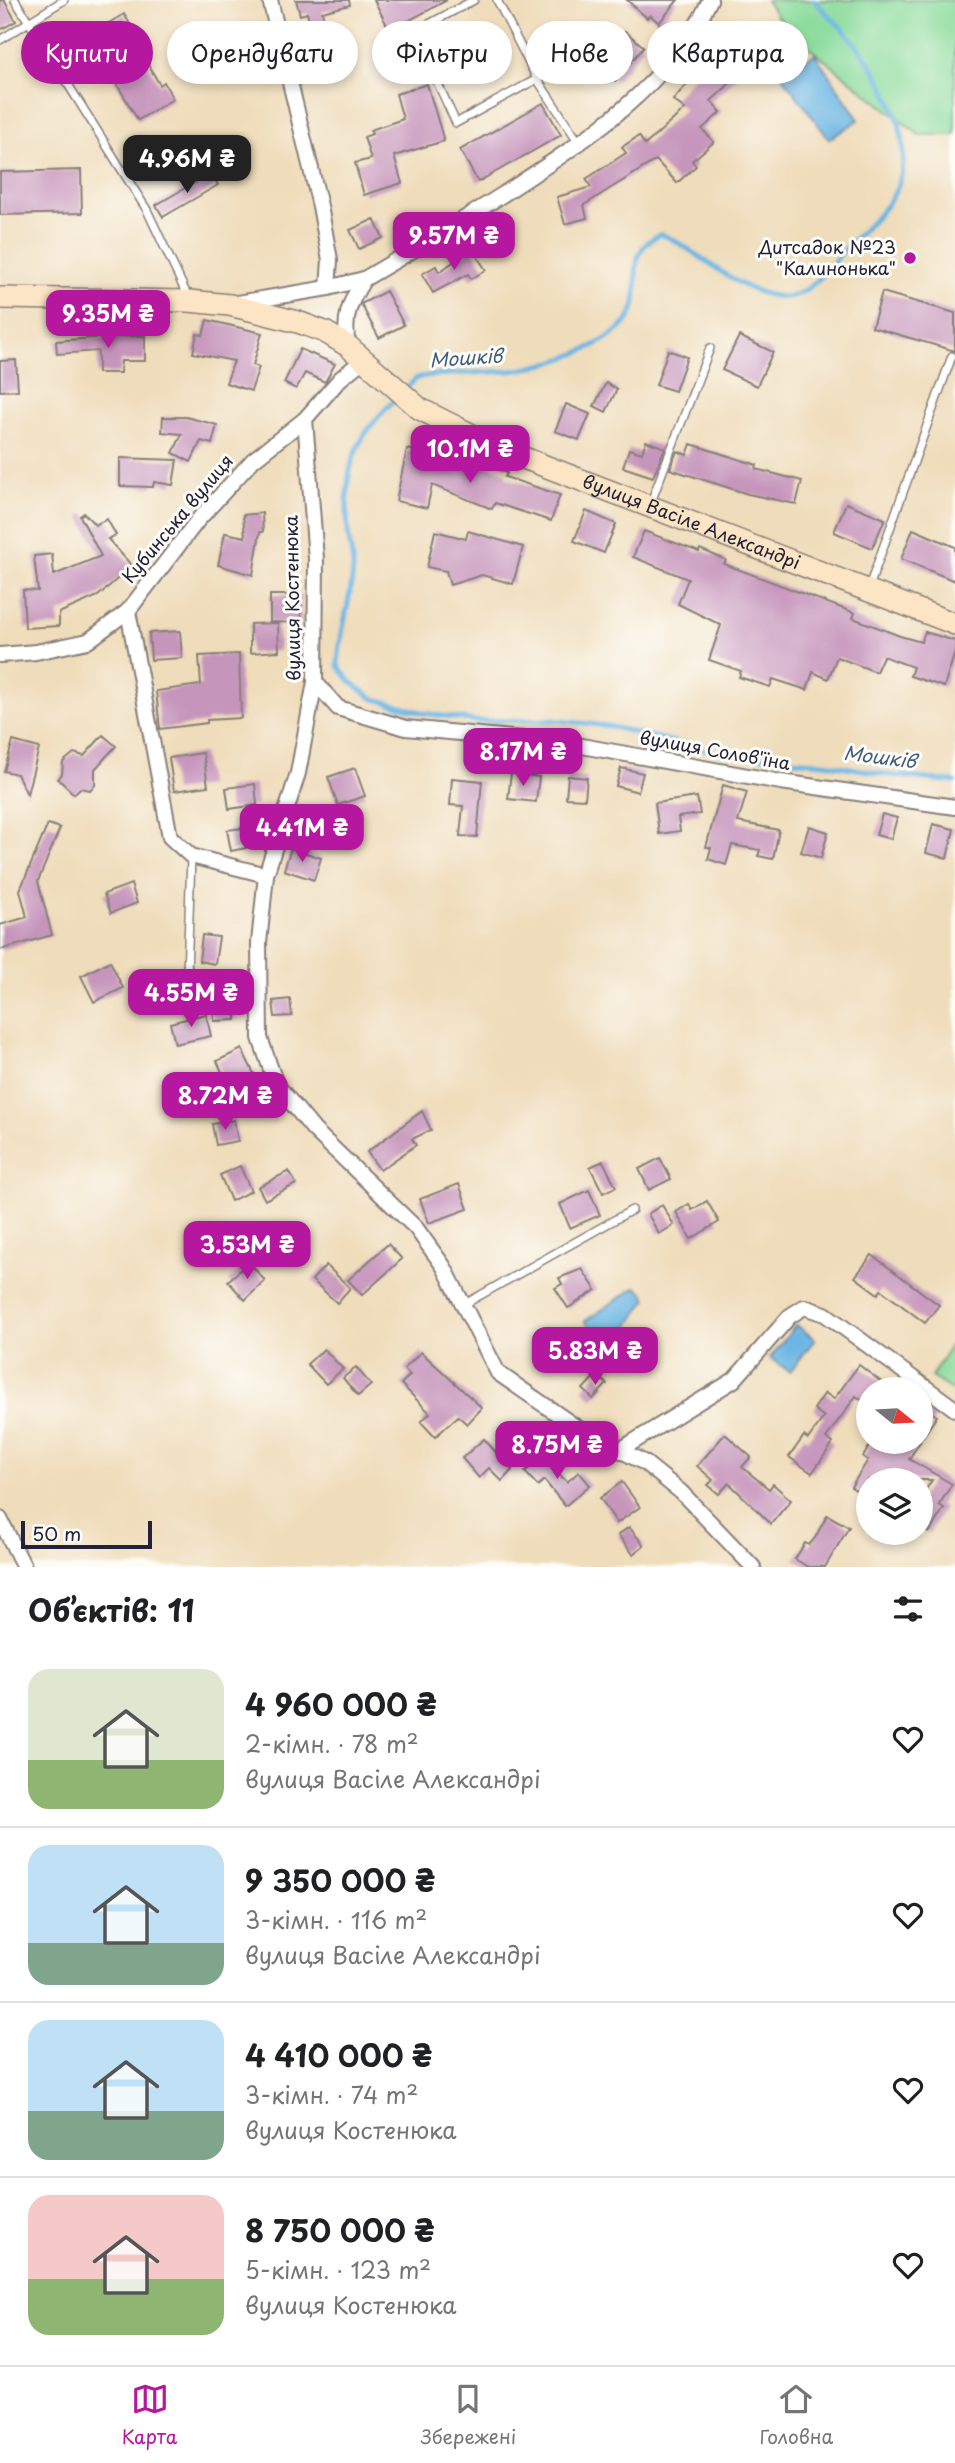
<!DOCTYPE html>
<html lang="uk">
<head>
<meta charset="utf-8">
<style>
  :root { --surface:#fff; --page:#f2f2f2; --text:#202124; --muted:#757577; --line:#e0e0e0; --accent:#b5179e }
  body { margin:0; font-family:"Playpen Sans",sans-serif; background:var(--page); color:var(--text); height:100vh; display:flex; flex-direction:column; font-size:26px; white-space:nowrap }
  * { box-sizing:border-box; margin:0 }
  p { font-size:23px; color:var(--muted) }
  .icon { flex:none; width:38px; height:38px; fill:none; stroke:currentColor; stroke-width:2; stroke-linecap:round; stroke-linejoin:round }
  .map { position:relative; height:1567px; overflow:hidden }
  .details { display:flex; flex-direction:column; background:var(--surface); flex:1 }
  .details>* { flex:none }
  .guide { position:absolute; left:21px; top:21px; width:914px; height:63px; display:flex; gap:14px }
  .needle { width:46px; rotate:108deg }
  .buttons { position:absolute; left:856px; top:1377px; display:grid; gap:14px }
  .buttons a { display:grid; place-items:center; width:77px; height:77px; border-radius:50%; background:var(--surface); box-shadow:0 4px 10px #0003; font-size:35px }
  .scale { position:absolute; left:21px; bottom:18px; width:131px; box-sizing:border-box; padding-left:7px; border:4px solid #22223b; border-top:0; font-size:19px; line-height:24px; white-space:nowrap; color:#22223b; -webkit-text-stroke:5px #fdfcf7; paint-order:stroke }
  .price { position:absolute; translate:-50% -60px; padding:0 16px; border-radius:14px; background:var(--accent); color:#fff; font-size:23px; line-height:46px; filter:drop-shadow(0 2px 4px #0008) }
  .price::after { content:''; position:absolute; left:50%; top:42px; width:21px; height:16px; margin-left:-10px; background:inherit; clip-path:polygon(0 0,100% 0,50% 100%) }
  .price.selected { background:#222; color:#fff }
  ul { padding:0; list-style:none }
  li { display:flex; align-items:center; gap:21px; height:175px; padding:0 28px }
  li+li { border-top:2px solid var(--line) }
  li span { display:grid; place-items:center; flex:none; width:196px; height:140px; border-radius:21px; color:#555 }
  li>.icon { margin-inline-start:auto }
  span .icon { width:84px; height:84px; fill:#fffc; stroke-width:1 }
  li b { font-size:30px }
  h2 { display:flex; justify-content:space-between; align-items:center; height:84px; padding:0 28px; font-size:30px }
  .tag { padding:0 24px; border-radius:32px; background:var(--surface); box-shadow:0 4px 10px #0003; font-size:24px; line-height:63px }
  .tag.selected { background:var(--accent); color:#fff }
  .menu { display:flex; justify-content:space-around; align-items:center; height:98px; border-top:2px solid var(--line); background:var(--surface); font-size:19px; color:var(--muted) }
  .menu a { display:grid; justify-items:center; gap:4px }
  .menu .selected { color:var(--accent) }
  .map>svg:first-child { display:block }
  .green { fill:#8adb9b; stroke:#567e6b; stroke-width:2 }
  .water { fill:#6bb5e3; stroke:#466c8f; stroke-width:2 }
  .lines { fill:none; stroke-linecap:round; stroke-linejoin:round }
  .stream { stroke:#6bb5e3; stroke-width:5 }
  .building { fill:#c695bc }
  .service-casing { stroke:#887f7a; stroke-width:10 }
  .minor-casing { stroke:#887f7a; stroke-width:18 }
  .secondary-casing { stroke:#887f7a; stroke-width:24 }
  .service { stroke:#fff; stroke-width:7 }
  .minor { stroke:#fff; stroke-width:14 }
  .secondary { stroke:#fce5c4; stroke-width:21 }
  .poi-dot { fill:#b5179e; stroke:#fdfcf7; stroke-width:2.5 }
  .labels { text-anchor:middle; stroke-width:6; stroke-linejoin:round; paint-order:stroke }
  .poi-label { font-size:18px; fill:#22223b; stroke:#fdfcf7; text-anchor:end }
  .street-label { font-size:18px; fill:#22223b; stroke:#fdfcf7 }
  .water-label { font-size:19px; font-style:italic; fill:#3f5d7e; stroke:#fdfcf7 }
</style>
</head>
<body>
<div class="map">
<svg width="955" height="1567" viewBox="0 0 955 1567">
  <rect width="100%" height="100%" fill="#fdfcf7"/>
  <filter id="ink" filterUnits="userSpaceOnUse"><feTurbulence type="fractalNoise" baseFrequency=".0143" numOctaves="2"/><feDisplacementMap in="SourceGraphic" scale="14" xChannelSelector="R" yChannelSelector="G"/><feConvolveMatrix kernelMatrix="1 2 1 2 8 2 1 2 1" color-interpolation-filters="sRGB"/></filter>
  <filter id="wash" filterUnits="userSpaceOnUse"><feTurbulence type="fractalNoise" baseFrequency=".00686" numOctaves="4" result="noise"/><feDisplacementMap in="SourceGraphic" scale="28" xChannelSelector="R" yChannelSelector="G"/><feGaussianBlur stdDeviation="1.57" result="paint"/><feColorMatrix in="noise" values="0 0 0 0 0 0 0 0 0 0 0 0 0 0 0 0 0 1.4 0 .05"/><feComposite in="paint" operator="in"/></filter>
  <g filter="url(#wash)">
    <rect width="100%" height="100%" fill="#efdcba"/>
    <!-- green -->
    <g class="green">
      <polygon points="766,0 955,0 955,135 919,135 811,49 778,18"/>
      <polygon points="955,1338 955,1392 931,1377"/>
    </g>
    <!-- water -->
    <g class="water">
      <polygon points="815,54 859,120 829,139 782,76"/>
      <polygon points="636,1287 644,1293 647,1300 611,1350 597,1340 585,1321"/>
      <polygon points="796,1325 815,1339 790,1372 770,1358"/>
    </g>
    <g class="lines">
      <!-- stream -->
      <g class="stream">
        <path d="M406,389C409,386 413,381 417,378C425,373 499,373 518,370C550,364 585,353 612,335C662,302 610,257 661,234C704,252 734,293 782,297C808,299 829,267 844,250C861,231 884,214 896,190C918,142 887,84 858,47C846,30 828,16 814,0"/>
        <path d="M399,396C351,441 344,466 348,531C349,544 353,556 353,569C351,601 339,633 338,666L350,681L372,698L424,713L476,721L554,720L608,726L720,753L824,763L890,775L955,782"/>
      </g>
    </g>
    <g id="blocks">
      <!-- building -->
      <g class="building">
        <polygon points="0,0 4,0 16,21 0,30"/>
        <polygon points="296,0 349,0 350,5 322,12 334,53 320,57 307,13 300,15"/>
        <polygon points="374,0 447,0 390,31"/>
        <polygon points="627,0 678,0 659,23 650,15 647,18"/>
        <polygon points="124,14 133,29 128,31 160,85 164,82 173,99 138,120 88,35"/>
        <polygon points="559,27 583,55 571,66 562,55 547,70 530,53"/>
        <polygon points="625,31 644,47 615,81 598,64 596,39 620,37"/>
        <polygon points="717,50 740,74 711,101 721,112 702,129 714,142 692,161 696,166 677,183 656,160 584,205 587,218 565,224 557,197 591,187 586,179 626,153 622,147 639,136 645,145 685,109 673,100"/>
        <polygon points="427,84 444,141 394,156 402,183 364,195 355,163 371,159 364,137 372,134 370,130 403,119 396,94"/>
        <polygon points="543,103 561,135 478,182 460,150"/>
        <polygon points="81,170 82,213 0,215 0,172"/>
        <polygon points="211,173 218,185 163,217 156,205"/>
        <polygon points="374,219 383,238 359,249 350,230"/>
        <polygon points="472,249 486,270 471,279 468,274 433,293 422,274 436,266 439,272"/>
        <polygon points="386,291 404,325 379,338 361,304"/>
        <polygon points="882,292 955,313 955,351 872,327"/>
        <polygon points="207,320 262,333 253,365 259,367 251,391 226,383 234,361 193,353 197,334 203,335"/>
        <polygon points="122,336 145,336 145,361 121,361 120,373 98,373 98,351 57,354 56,341"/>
        <polygon points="739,336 773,352 757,386 722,370"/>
        <polygon points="300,349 335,364 325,382 305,373 296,389 284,383"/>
        <polygon points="668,350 687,357 675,391 656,385"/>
        <polygon points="16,360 18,390 0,391 0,361"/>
        <polygon points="606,383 617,389 606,412 594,406"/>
        <polygon points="566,404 590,414 579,440 555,431"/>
        <polygon points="163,417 186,417 217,425 212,444 201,441 191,462 173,453 182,434 162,432"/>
        <polygon points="646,441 665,448 653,477 623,467 629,449 642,453"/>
        <polygon points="691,444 757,465 756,469 802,481 796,504 748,494 670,469 677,451 687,455"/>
        <polygon points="407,449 461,461 464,456 507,473 505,477 560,495 551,521 495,503 492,509 432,485 427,508 396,501"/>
        <polygon points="120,458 177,460 173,485 154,482 153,487 120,486"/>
        <polygon points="846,503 885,519 872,548 834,532"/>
        <polygon points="586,511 616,524 604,553 574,541"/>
        <polygon points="84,513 95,525 107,519 116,535 108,539 132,566 98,596 59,613 59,626 25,628 23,590 38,591 34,556 52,554 54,575 101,556 80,516"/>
        <polygon points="262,513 263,532 260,532 253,575 218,565 225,533 245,537 243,515"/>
        <polygon points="913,529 955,547 955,581 901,559"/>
        <polygon points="435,531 466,539 468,531 523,547 513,584 482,575 450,585 446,571 427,567"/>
        <polygon points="644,531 699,552 700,549 726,560 724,564 855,613 853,618 900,636 921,642 925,632 955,641 955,652 944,687 910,676 913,667 883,656 876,672 837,657 828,679 813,672 807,690 773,679 770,687 739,677 741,671 709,660 721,625 678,604 688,579 633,557"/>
        <polygon points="270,595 301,595 301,623 270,622"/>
        <polygon points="278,623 279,651 250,653 250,624"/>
        <polygon points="180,631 182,658 151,660 149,633"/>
        <polygon points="239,654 241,718 207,720 207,723 160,729 156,691 201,685 199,656"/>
        <polygon points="103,735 116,746 95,769 95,785 90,790 80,788 74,794 58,779 62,774 63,762 74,753 84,756"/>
        <polygon points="13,741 39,748 27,794 17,774 4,771"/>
        <polygon points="203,753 208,786 174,791 169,758"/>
        <polygon points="355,768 365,796 338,805 328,777"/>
        <polygon points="621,768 643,773 638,792 616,786"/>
        <polygon points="511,773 539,777 536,802 508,799"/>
        <polygon points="568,776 587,778 585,799 566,798"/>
        <polygon points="452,778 482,781 477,837 460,836 463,806 450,805"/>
        <polygon points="255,784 257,805 229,809 226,788"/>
        <polygon points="723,785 747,792 738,822 779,830 773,859 758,856 760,850 732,845 726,865 708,859 711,848 706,847"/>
        <polygon points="697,797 700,814 678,817 680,831 659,834 655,803"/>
        <polygon points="882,814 897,818 891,839 876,835"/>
        <polygon points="48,824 60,828 38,881 52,935 0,950 0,925 27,917 20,890"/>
        <polygon points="933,824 954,829 947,858 926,853"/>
        <polygon points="809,826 828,832 821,858 801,852"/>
        <polygon points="242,828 246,848 231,851 227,830"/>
        <polygon points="291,848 321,858 314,880 284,870"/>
        <polygon points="131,884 137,903 111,913 104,894"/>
        <polygon points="202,935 219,937 215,964 199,961"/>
        <polygon points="110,961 123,988 94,1002 81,976"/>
        <polygon points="235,993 236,1020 214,1021 213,994"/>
        <polygon points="290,999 292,1016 275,1017 273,1001"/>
        <polygon points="206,1014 211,1036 175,1044 170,1023"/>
        <polygon points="242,1049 255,1076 229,1088 217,1061"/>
        <polygon points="422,1111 431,1130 412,1139 416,1145 380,1170 367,1152"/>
        <polygon points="234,1120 238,1141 216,1145 212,1124"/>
        <polygon points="660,1158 671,1179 649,1190 639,1169"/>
        <polygon points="603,1161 616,1187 603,1193 590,1167"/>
        <polygon points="240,1166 251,1191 231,1201 220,1175"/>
        <polygon points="289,1171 296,1184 265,1200 258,1187"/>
        <polygon points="459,1184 468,1209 429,1223 420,1199"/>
        <polygon points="589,1190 600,1215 570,1228 560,1204"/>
        <polygon points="707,1201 719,1222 691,1239 676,1212 689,1204 692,1210"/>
        <polygon points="662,1205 674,1225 659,1234 648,1214"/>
        <polygon points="388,1244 402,1259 362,1295 348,1280"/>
        <polygon points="872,1255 939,1305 925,1323 881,1290 878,1294 855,1277"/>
        <polygon points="249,1262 265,1281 245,1300 228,1281"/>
        <polygon points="326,1265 350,1288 337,1303 312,1280"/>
        <polygon points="582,1269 596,1290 568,1308 555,1288 562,1284 559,1278"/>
        <polygon points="324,1349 343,1369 326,1384 307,1364"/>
        <polygon points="421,1352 482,1408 467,1424 458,1416 435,1437 421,1422 430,1413 401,1384 410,1375 404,1369"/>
        <polygon points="859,1365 892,1390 868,1390 868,1405 856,1396 826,1438 833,1443 812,1473 789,1457 804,1436 808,1439 824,1417 814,1409 825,1393 834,1399"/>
        <polygon points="356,1367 371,1385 358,1396 343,1378"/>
        <polygon points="596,1375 607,1384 593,1399 583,1389"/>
        <polygon points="920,1405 937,1416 920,1441"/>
        <polygon points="725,1434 751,1457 742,1467 769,1489 773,1484 791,1500 771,1524 729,1483 719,1494 708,1485 713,1480 697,1466"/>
        <polygon points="484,1439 512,1470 502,1481 489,1468 479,1478 462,1458"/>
        <polygon points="872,1442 920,1442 909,1459 952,1484 939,1505 944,1508 929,1533 920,1527 920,1499 932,1480 911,1480 894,1470 887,1480 868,1480 868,1498 851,1487 868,1460 863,1457"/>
        <polygon points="541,1456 567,1482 579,1472 590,1485 565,1506 544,1480 538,1486 525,1472"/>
        <polygon points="622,1482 640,1507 617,1523 600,1498"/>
        <polygon points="827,1515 849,1527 825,1567 808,1567 795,1559 805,1543 809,1545 815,1538"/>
        <polygon points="629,1527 644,1545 633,1554 618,1535"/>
      </g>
    </g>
  </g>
  <g filter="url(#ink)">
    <use href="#blocks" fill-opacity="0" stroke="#887f7a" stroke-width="2"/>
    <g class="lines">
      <!-- service casing -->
      <g class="service-casing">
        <g id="service">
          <polyline points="15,0 147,210 188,297"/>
          <polyline points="474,0 414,32 456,123 537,79"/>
          <polyline points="497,0 537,79 580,144"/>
          <polyline points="0,40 64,0"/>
          <polyline points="651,502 710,348"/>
          <polyline points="869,587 952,356"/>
          <polyline points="187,975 191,857"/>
          <polyline points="463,1305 632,1210"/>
        </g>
      </g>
      <!-- minor casing -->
      <g class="minor-casing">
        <g id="minor">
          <polyline points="270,0 320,206 330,260 328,288"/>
          <path d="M238,303L328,288L364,279C411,252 456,224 502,195C580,144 669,88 710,0"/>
          <path d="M348,346C343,318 349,303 364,279"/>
          <polyline points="305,419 316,559 315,682 298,773 266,875 259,943 260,1038 276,1084 314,1130 416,1228 444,1267 498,1373 579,1429 645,1463 681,1492 753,1567"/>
          <polyline points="128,611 170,837 191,856 266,875"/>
          <polyline points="0,655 36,652 88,641 128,611 198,520 253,460 305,419 340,379 363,360"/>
          <polyline points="315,682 338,708 406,728 565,743 781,782 955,807"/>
          <polyline points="620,1450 734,1380 790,1316 804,1307 825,1314 955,1409"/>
          <polyline points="0,1519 24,1567"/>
        </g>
      </g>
      <!-- secondary casing -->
      <g class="secondary-casing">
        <g id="secondary">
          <path id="s1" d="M0,298L189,301L230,305L298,322L325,332L348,346L420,409L498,448L955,624"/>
        </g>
      </g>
      <!-- service -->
      <use href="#service" class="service"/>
      <!-- minor -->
      <use href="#minor" class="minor"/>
      <!-- secondary -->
      <use href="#secondary" class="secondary"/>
    </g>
  </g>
  <!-- markers -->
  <circle class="poi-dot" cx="910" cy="258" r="7"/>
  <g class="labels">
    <!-- poi labels -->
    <g class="poi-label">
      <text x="896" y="254">Дитсадок №23<tspan x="896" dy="21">"Калинонька"</tspan></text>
    </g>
    <!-- street labels -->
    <g class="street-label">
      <text transform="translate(178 519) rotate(-50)" y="6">Кубинська вулиця</text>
      <text dy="6" stroke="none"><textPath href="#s1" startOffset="746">вулиця Васіле Александрі</textPath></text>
      <text transform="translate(293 598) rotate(-91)" y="6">вулиця Костенюка</text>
      <text transform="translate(715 751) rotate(10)" y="6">вулиця Солов'їна</text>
    </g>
    <!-- water labels -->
    <g class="water-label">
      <text transform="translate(466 358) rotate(-4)" y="7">Мошків</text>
      <text transform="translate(880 757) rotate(7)" y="7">Мошків</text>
    </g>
  </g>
</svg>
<div class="buttons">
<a><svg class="needle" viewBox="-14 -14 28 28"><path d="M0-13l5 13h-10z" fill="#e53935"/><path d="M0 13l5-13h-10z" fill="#757577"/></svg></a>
<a><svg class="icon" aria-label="layers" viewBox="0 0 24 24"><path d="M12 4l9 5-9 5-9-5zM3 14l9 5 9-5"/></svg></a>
</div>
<div class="scale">50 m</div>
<b class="price selected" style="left:187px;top:195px">4.96M ₴</b>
<b class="price" style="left:454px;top:272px">9.57M ₴</b>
<b class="price" style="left:108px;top:350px">9.35M ₴</b>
<b class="price" style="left:470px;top:485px">10.1M ₴</b>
<b class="price" style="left:523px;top:788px">8.17M ₴</b>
<b class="price" style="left:302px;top:864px">4.41M ₴</b>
<b class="price" style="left:191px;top:1029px">4.55M ₴</b>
<b class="price" style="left:225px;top:1132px">8.72M ₴</b>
<b class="price" style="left:247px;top:1281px">3.53M ₴</b>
<b class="price" style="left:595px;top:1387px">5.83M ₴</b>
<b class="price" style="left:557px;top:1481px">8.75M ₴</b>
<div class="guide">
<a class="tag selected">Купити</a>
<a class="tag">Орендувати</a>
<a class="tag">Фільтри</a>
<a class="tag">Нове</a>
<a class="tag">Квартира</a>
</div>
</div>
<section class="details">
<h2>Об’єктів: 11<svg class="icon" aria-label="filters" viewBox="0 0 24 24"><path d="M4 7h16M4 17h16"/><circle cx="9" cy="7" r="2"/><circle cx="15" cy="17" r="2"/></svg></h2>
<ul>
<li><span style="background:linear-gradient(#dfe7d0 65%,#8fb573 0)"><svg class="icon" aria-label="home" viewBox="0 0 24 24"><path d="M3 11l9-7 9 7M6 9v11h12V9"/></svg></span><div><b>4 960 000 ₴</b><p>2-кімн. · 78 m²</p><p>вулиця Васіле Александрі</p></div><svg class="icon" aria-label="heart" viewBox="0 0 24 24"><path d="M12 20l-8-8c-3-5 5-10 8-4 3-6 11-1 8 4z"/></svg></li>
<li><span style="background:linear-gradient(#bfe0f5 70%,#7fa58c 0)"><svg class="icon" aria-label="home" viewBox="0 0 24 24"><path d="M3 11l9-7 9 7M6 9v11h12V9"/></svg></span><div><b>9 350 000 ₴</b><p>3-кімн. · 116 m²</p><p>вулиця Васіле Александрі</p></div><svg class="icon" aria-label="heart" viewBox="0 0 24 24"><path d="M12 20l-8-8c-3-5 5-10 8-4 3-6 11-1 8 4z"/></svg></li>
<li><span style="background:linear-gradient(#bfe0f5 65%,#7fa58c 0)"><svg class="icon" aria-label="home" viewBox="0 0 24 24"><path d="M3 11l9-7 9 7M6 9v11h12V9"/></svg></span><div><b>4 410 000 ₴</b><p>3-кімн. · 74 m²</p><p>вулиця Костенюка</p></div><svg class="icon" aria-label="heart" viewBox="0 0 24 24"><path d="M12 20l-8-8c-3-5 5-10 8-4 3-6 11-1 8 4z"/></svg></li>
<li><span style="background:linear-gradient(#f6c9c9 60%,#8fb573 0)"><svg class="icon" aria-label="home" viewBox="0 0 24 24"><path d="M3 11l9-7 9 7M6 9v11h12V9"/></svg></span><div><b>8 750 000 ₴</b><p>5-кімн. · 123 m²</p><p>вулиця Костенюка</p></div><svg class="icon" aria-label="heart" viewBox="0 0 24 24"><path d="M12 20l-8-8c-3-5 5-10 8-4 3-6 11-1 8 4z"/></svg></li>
</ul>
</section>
<nav class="menu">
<a class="selected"><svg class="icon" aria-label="map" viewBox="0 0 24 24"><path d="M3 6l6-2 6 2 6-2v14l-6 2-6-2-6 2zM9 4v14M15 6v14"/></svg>Карта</a>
<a><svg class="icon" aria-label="saved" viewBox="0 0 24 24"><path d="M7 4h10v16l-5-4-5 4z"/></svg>Збережені</a>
<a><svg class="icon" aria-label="home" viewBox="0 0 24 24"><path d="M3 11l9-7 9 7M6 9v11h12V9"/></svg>Головна</a>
</nav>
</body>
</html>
